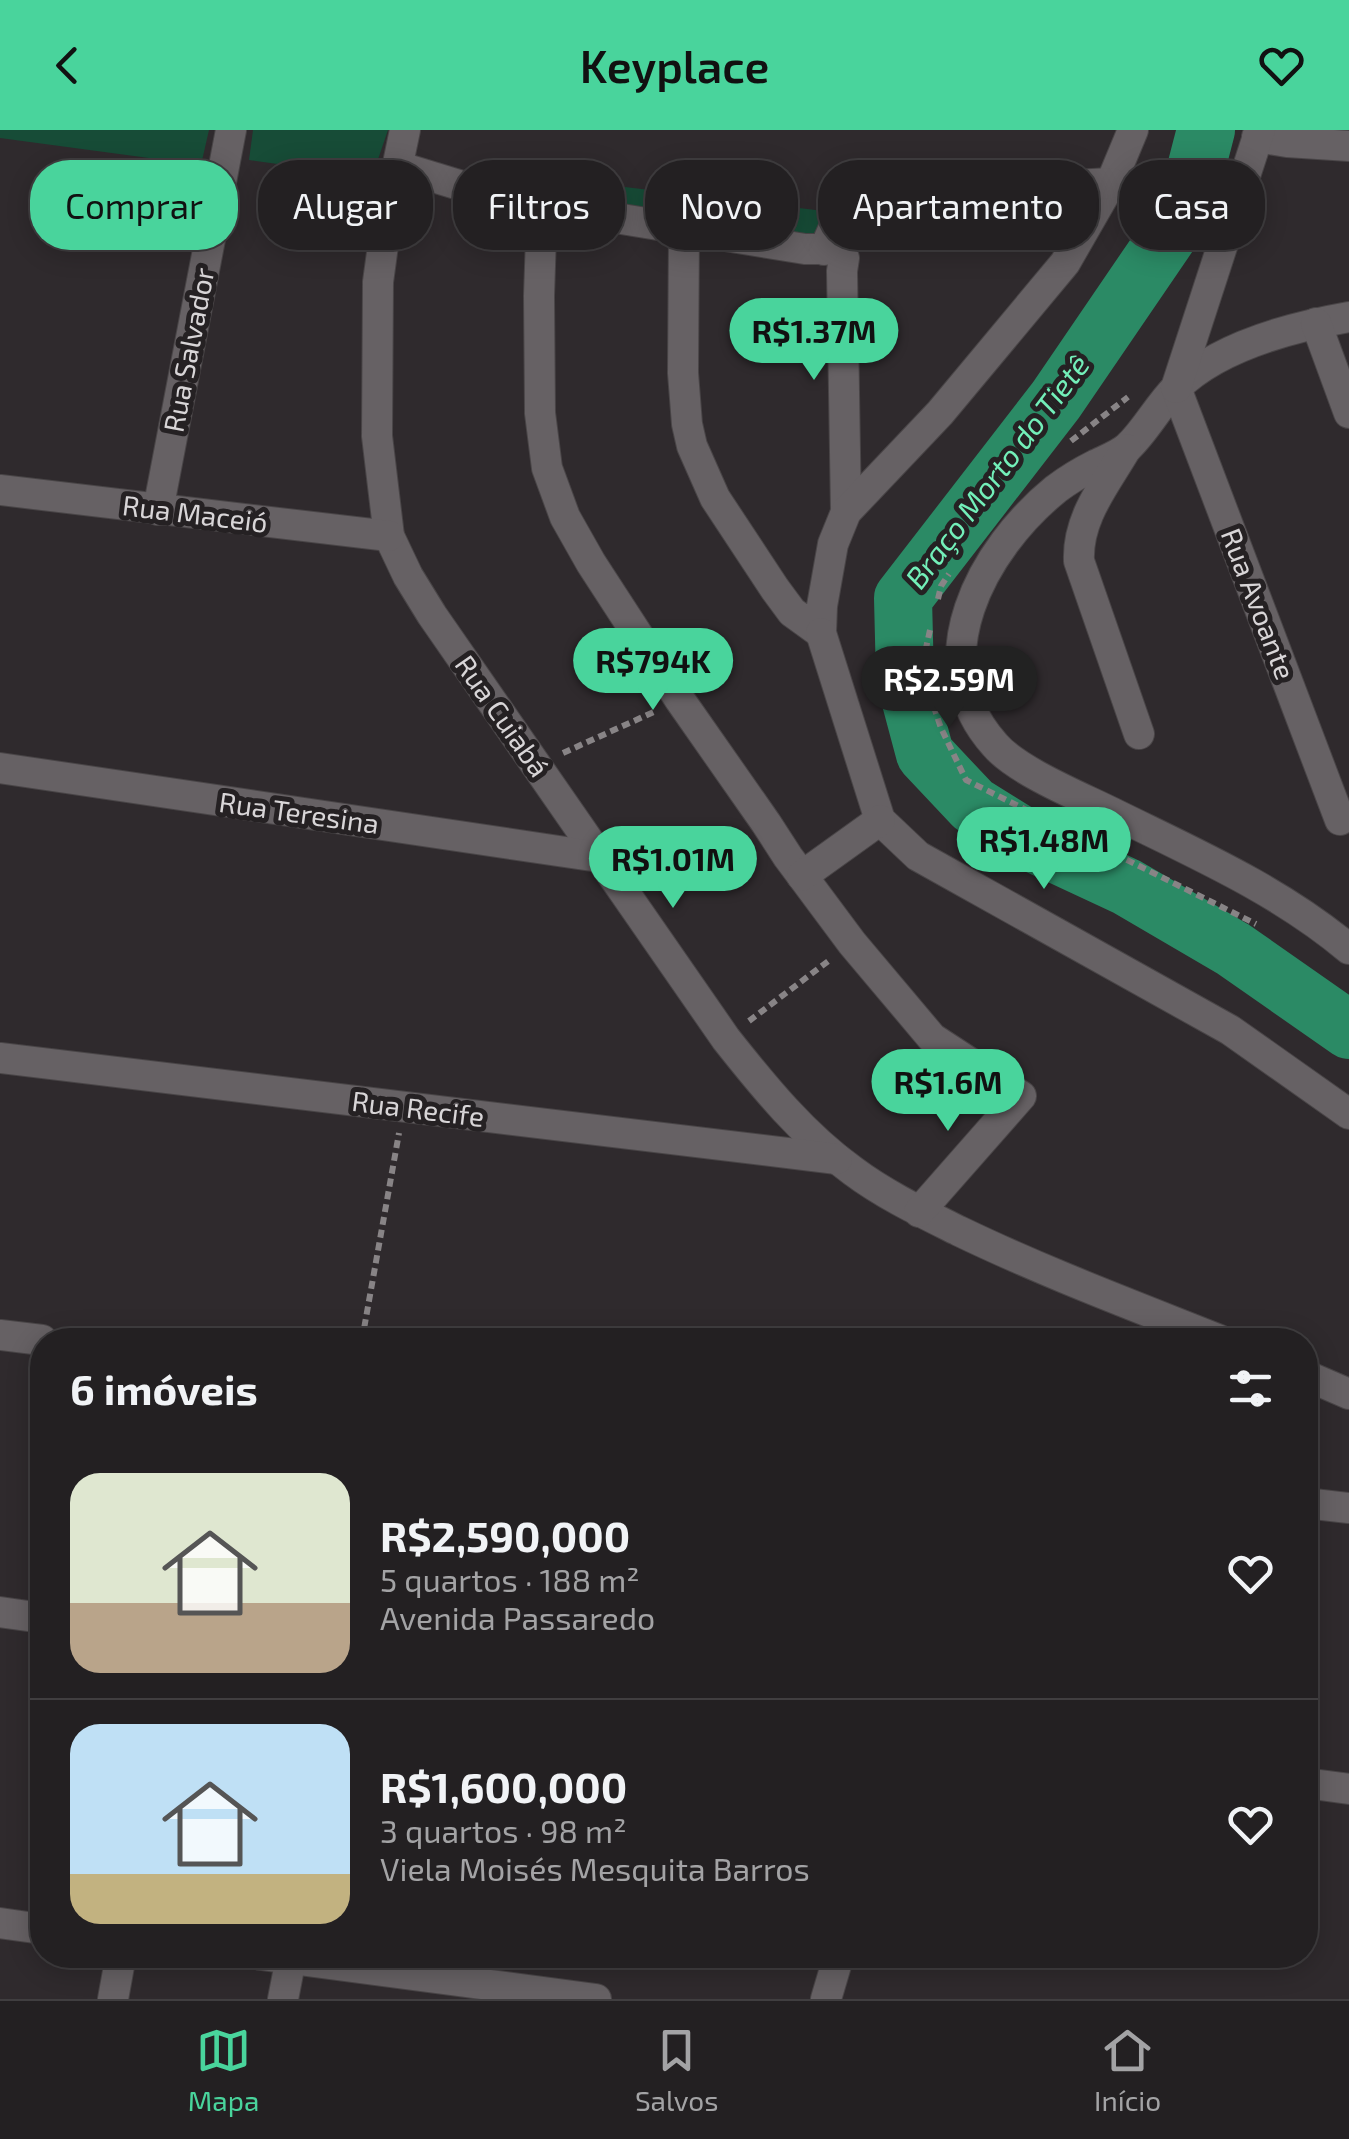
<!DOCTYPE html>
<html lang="pt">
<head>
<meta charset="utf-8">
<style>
  :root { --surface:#232022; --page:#2f2d2f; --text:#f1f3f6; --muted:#a3a3a5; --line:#403e40; --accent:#49d49c }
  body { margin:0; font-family:"Exo 2",sans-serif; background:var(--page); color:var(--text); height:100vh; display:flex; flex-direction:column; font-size:38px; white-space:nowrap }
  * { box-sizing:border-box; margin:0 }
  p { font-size:32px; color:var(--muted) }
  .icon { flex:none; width:55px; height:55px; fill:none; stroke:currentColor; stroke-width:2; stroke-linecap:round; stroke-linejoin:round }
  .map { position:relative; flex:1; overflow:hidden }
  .side { position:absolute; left:30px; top:1198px; width:1288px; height:640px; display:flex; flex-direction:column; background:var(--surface); border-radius:40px; box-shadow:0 5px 25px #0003,0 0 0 2px var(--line) }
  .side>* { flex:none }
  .hud { position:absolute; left:30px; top:30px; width:1290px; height:90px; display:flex; gap:20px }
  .price { position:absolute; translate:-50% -85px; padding:0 22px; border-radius:35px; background:var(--accent); color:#111; font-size:32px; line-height:65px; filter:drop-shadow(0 2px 5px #0008) }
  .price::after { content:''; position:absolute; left:50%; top:60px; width:30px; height:22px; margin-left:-15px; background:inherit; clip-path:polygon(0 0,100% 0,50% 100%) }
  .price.active { background:#222; color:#fff }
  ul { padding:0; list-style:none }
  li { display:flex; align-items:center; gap:30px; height:250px; padding:0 40px }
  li+li { border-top:2px solid var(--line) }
  li span { display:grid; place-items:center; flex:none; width:280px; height:200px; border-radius:30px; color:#555 }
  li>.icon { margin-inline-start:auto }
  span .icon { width:120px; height:120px; fill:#fffc; stroke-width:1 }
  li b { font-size:42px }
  h2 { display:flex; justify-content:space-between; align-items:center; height:120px; padding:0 40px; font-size:42px }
  .pill { padding:0 35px; border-radius:40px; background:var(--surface); box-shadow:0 5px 25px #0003,0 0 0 2px var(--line); font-size:35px; line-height:90px }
  .pill.active { background:var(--accent); color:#111 }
  header { display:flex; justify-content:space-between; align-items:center; height:130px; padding:0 40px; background:var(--accent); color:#111; font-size:45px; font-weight:600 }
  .menu { display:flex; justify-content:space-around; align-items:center; height:140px; border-top:2px solid var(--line); background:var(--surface); font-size:28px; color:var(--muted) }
  .menu a { display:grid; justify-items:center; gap:5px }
  .menu .active { color:var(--accent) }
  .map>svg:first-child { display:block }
  .green { fill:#174c37 }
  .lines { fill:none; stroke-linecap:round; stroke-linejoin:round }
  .river { stroke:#2b8a65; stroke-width:58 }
  .street-casing { stroke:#494547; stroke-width:32 }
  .path { stroke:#888486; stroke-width:6; stroke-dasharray:8 5; stroke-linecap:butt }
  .street { stroke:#666164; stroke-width:30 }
  .labels { text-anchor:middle; stroke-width:10; stroke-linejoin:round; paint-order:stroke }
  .street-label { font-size:28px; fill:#d8d5d7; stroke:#252123 }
  .water-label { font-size:30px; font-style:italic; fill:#73efb9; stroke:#252123 }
</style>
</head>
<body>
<header><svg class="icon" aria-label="back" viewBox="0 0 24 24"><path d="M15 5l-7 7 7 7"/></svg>Keyplace<svg class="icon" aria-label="heart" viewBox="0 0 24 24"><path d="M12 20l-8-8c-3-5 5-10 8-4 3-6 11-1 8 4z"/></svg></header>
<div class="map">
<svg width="1349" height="1869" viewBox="0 0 1349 1869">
  <rect width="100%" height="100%" fill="#2f2a2d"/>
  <!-- green -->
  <g class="green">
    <polygon points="0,0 209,0 201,35 0,8"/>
    <polygon points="253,0 388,0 372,47 249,30"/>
    <polygon points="575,51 832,82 818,111 574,75"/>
  </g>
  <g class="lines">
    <!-- river -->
    <polyline class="river" points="1206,0 1185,81 1056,270 903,468 905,549 925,624 973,675 1039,716 1127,757 1233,819 1349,900"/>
    <!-- street casing -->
    <g class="street-casing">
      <g id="street">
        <path d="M405,0L387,86L378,152L377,306L389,406L408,446L432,485L726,909C764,957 803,1005 853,1041C885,1065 923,1083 959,1101C1044,1142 1132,1175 1220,1210"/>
        <polyline points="1257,7 1287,12 1349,16"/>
        <polyline points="397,36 482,62 542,76 805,119 839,119 844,128 842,141 846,382"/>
        <polyline points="542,76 539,166 540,283 547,338 565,387 591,433 680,570 766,693 788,727 852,813 932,908 1021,966 919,1082"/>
        <polyline points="684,101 683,243 687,294 692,316 715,368 775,459 792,482 821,503 822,476 833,414 846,382 940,283 1065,133 1111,53 1133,0"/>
        <polyline points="824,120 856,47 1018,58 1111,53"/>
        <path d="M1349,187C1292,197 1218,216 1176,258C1158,276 1146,300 1128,317C1119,325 1105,330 1095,335C1081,342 1068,350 1056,359C982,419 920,532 995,615C1017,641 1081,667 1113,683C1194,723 1279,760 1349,819"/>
        <polyline points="1316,193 1349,283"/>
        <polyline points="1176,258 1340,690"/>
        <polyline points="1176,258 1260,0"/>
        <path d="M1126,319C1105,355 1077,388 1079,431L1139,604"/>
        <polyline points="0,360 389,406"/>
        <polyline points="158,380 231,0"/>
        <polyline points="821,503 880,690 918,726 1230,900 1349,984"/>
        <polyline points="0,638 599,727"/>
        <polyline points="802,746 880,690"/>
        <polyline points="0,928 837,1029"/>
        <polyline points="0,1205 42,1210"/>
        <polyline points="1305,1245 1349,1264"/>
        <polyline points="1305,1373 1349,1378"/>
        <polyline points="0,1482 42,1488"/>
        <polyline points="1305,1653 1349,1659"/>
        <polyline points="0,1793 42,1799"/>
        <polyline points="261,1825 596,1869"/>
        <polyline points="113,1869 121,1825"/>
        <polyline points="283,1869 291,1828"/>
        <polyline points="826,1869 839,1825"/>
      </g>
    </g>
    <!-- path -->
    <g class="path">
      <polyline points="1071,311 1128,267"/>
      <polyline points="938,469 941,456 949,444"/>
      <polyline points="930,500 926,518 926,554 941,598 966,650 1256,794"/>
      <polyline points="563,623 656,581"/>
      <polyline points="749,891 831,829"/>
      <polyline points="362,1210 399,1003"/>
    </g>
    <!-- street -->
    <use href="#street" class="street"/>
  </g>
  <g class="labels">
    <!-- street labels -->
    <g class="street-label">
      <text transform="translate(189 220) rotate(-79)" y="10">Rua Salvador</text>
      <text transform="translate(195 384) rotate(7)" y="10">Rua Maceió</text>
      <text transform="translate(1258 474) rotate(69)" y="10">Rua Avoante</text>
      <text transform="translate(502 586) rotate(55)" y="10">Rua Cuiabá</text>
      <text transform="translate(299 683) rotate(8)" y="10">Rua Teresina</text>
      <text transform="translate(418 979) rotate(7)" y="10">Rua Recife</text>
    </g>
    <!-- water labels -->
    <g class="water-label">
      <text transform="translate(998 342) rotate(-53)" y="10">Braço Morto do Tietê</text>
    </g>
  </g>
</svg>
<b class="price" style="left:814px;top:253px">R$1.37M</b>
<b class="price" style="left:653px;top:583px">R$794K</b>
<b class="price active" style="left:949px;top:601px">R$2.59M</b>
<b class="price" style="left:1044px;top:762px">R$1.48M</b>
<b class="price" style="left:673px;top:781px">R$1.01M</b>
<b class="price" style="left:948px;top:1004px">R$1.6M</b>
<div class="hud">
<a class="pill active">Comprar</a>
<a class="pill">Alugar</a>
<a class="pill">Filtros</a>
<a class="pill">Novo</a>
<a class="pill">Apartamento</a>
<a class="pill">Casa</a>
</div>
<section class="side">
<h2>6 imóveis<svg class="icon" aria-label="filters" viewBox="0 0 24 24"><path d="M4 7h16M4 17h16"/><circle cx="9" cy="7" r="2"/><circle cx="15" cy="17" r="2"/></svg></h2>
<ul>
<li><span style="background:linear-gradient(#dfe7d0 65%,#b9a48a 0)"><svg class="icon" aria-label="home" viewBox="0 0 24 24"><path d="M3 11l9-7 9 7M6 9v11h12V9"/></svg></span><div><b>R$2,590,000</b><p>5 quartos · 188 m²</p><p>Avenida Passaredo</p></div><svg class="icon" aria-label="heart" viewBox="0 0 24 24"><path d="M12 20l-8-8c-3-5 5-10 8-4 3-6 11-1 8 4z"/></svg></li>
<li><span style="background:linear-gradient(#bfe0f5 75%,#c2b280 0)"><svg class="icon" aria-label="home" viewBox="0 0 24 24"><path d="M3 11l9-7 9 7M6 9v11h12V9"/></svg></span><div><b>R$1,600,000</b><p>3 quartos · 98 m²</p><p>Viela Moisés Mesquita Barros</p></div><svg class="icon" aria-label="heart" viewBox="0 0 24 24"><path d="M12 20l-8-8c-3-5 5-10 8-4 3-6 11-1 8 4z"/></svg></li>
</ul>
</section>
</div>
<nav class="menu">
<a class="active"><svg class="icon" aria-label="map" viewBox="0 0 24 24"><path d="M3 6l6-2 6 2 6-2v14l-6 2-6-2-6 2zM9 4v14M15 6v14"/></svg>Mapa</a>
<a><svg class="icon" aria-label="saved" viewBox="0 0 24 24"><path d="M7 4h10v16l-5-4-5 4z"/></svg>Salvos</a>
<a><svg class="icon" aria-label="home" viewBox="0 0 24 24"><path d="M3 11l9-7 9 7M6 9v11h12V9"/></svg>Início</a>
</nav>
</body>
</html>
